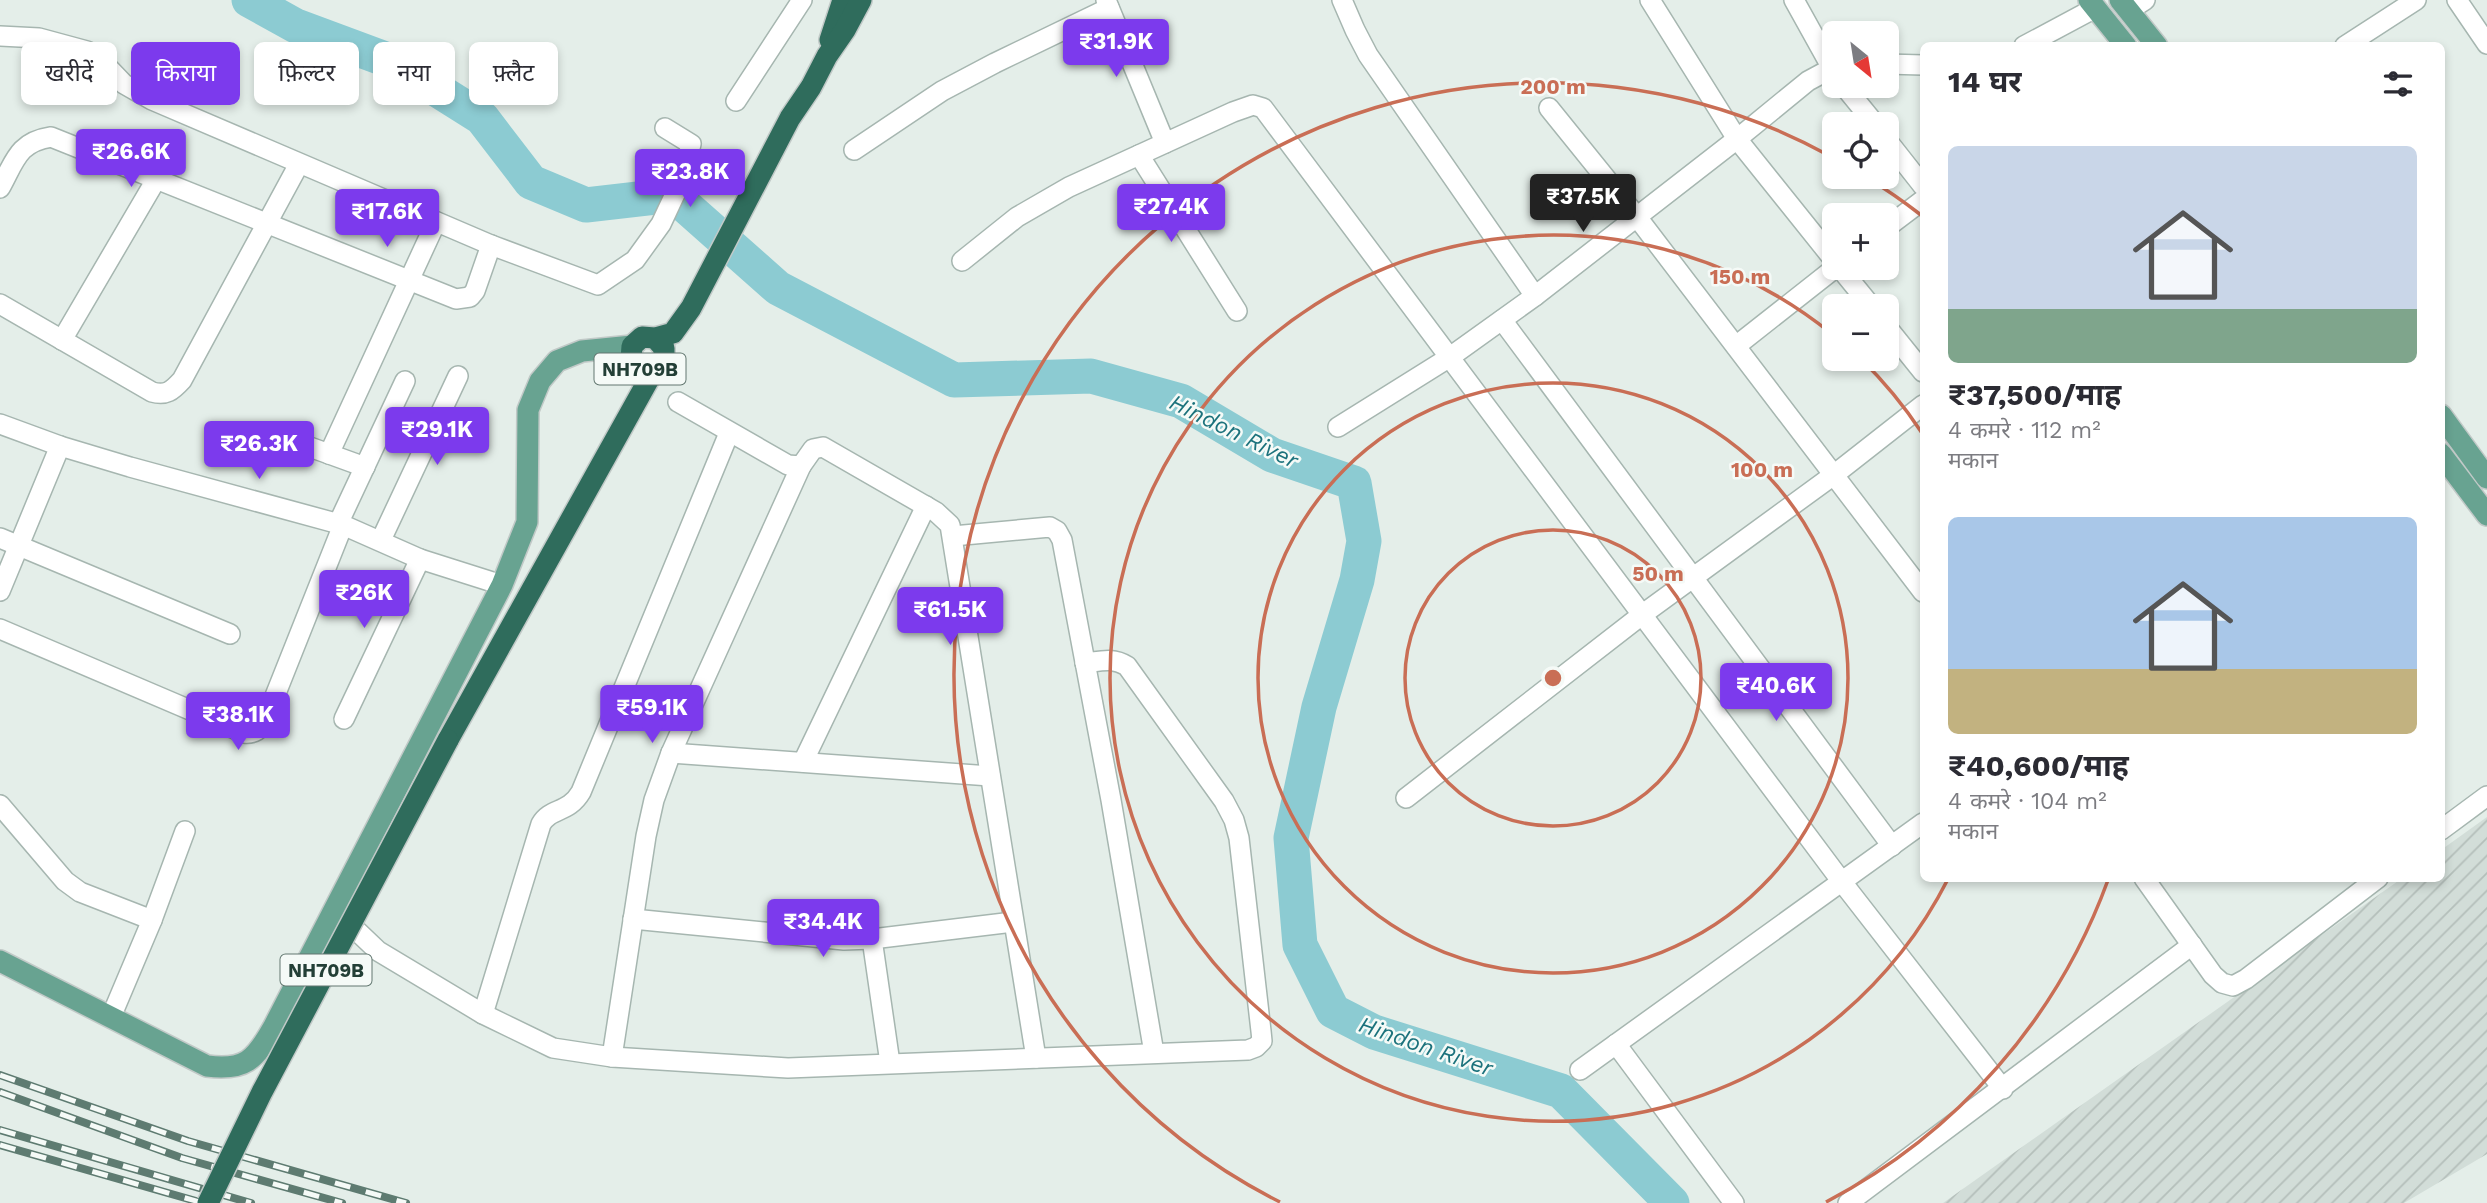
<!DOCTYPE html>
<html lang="hi">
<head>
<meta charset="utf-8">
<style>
  :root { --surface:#fff; --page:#f2f2f3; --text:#2b2b33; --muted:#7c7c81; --accent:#7c3aed }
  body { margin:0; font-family:"Work Sans","Noto Sans Devanagari",sans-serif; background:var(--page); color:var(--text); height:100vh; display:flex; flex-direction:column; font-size:26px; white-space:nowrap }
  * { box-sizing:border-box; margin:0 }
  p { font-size:23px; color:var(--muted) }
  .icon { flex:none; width:38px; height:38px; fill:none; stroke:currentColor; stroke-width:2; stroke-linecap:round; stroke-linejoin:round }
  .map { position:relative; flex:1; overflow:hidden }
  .side { position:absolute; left:1920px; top:42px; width:525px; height:840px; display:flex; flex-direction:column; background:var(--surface); border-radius:10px; box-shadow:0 4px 10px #0003 }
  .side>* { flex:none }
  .banner { position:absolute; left:21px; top:42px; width:665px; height:63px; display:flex; gap:14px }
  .needle { width:46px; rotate:150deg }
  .fabs { position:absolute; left:1822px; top:21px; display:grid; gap:14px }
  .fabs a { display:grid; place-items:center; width:77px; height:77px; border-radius:10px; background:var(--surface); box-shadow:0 4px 10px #0003; font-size:35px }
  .price { position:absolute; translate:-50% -60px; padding:0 16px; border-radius:7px; background:var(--accent); color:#fff; font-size:23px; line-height:46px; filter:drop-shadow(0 2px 4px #0008) }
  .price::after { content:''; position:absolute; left:50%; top:42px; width:21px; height:16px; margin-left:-10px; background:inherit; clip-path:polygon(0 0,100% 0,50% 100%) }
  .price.on { background:#222; color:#fff }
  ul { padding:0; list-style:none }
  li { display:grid; align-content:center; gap:14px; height:371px; padding:0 28px }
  li span { display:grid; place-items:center; height:217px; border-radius:10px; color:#555 }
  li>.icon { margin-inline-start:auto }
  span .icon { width:126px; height:126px; fill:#fffc; stroke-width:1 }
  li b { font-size:30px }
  h2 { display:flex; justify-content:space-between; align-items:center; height:84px; padding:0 28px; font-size:30px }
  .chip { padding:0 24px; border-radius:10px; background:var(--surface); box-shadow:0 4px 10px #0003; font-size:24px; line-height:63px }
  .chip.on { background:var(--accent); color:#fff }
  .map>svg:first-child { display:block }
  .industrial { fill:url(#industrial-furrows) }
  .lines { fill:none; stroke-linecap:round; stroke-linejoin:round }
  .river { stroke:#8ccbd2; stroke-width:35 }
  .minor-casing { stroke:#a6b6b0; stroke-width:22 }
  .major-casing { stroke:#c1c9c7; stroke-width:24 }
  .highway-casing { stroke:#c1c9c7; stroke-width:24 }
  .minor { stroke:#fff; stroke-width:19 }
  .major { stroke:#68a391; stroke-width:21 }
  .highway { stroke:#2f6c5c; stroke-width:21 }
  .rail-casing { stroke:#5e7b71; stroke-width:8 }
  .rail { stroke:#f5faf7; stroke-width:5; stroke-dasharray:16; stroke-linecap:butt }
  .highway-bridge-casing { stroke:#c1c9c7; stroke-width:24; stroke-linecap:butt }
  .highway-bridge { stroke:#2f6c5c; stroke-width:21 }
  .ring { fill:none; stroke:#c96e55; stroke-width:3.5 }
  .labels { text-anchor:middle; stroke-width:5; stroke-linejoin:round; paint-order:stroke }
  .shield { fill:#f5faf7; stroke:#627770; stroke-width:2 }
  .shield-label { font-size:19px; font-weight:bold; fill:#233f36 }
  .water-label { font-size:23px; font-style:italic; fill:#1c727c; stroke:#f5faf7 }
  .centre { fill:#c96e55; stroke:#f5faf7; stroke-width:3.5 }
  .ring-label { font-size:21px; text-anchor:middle; font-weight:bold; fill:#c96e55; stroke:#f5faf7; stroke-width:5; stroke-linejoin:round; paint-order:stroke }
</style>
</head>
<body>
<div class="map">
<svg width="2487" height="1203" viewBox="0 0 2487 1203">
  <defs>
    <pattern id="industrial-furrows" width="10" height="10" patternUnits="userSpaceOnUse" patternTransform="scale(1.75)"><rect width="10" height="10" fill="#d2ddd8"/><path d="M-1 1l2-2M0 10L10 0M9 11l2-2" fill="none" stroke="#b4bfba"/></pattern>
  </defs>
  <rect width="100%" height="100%" fill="#e4eee9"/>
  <!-- industrial -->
  <polygon class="industrial" points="2487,817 2487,1154 2404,1203 1943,1203 2401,879 2441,878 2441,850"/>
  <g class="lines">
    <!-- river -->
    <polyline class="river" points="249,0 296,26 393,62 482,118 531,182 586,205 673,195 778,288 954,380 1091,376 1181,401 1272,455 1354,483 1364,541 1357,580 1319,707 1291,838 1300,945 1333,1011 1374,1032 1561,1091 1672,1203"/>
    <!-- minor casing -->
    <g class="minor-casing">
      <g id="minor">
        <polyline points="1106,0 1165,143"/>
        <polyline points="1342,0 1355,30 1368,55 1535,296"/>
        <polyline points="1650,0 1737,139 1834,260"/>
        <polyline points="1794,0 1834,72"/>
        <polyline points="2457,0 2487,44"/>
        <polyline points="2128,11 2145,0"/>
        <polyline points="0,36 39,38 87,51 99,58 124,84 152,100 491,245 598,285 635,260 661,224 683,177 691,144 665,128"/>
        <polyline points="2024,46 2095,8"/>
        <polyline points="2345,46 2416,0"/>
        <polyline points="1886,64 1923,65"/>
        <polyline points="1844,86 1875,124"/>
        <polyline points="736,101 802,0"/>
        <polyline points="1549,108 1637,217 1923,592"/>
        <polyline points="1886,139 1923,186"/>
        <polyline points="854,150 942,91 995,63 1109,8"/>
        <polyline points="1139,155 1237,311"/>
        <path d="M0,188C15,161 18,142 51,137L456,299L470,297L475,291L491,245"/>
        <polyline points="1886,228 1923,200"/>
        <polyline points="962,261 1017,217 1069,187 1233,112 1253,105 1263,108 1842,882 2003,1089"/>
        <polyline points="1840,268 1871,306"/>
        <path d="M0,304L152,392C166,396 172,391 182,380L299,164"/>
        <polyline points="1502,320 1892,846"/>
        <polyline points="1886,326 1923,372"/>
        <polyline points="62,340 157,178"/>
        <polyline points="1736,346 1835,268"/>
        <polyline points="678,402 788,465 801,466 813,449 823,447 936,512 950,525 1036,1058"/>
        <polyline points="0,424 60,446 130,467 343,525 420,559 502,585"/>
        <polyline points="1338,427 1450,357 1535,296 1737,139 1808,81 1834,67"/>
        <polyline points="307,446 365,467"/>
        <polyline points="329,454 436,222"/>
        <polyline points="338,524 405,381"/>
        <polyline points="953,536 1050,527 1057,531 1062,540 1111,800 1154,1053"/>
        <polyline points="0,538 230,634"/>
        <polyline points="381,540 458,376"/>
        <polyline points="0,591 60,446"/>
        <path d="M0,629L244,733C255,734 259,730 265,721L343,525"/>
        <polyline points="344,719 420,559"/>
        <polyline points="671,753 990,776"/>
        <polyline points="803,762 926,506"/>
        <polyline points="1406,798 1643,614 1835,474 1923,405"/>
        <polyline points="0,805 65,881 80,892 152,920"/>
        <polyline points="2441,830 2487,796"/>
        <polyline points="2144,878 2213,975 2222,983 2233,986 2246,979 2378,878"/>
        <path d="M335,910L378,951L483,1014L553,1048L612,1057L788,1068L1248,1050L1256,1047L1262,1041L1261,1031L1239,838L1234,820L1224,801L1127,666C1113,657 1101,661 1085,663"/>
        <polyline points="633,919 844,940 872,939 1013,922"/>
        <polyline points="872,939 890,1063"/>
        <path d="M483,1014L541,824C551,807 568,814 581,792L729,433"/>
        <polyline points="111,1017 152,920 185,831"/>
        <polyline points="1616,1044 1734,1203"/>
        <polyline points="612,1057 646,836 654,800 671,753 801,466"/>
        <polyline points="1580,1070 1923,823"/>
        <polyline points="1848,1203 2192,945"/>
      </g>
    </g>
    <!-- major casing -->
    <g class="major-casing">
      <g id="major">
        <polyline points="2089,0 2126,46"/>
        <polyline points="2120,0 2157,46"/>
        <polyline points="2441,415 2487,478"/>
        <polyline points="2441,454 2487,515"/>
        <path d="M0,961L207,1066C245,1071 255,1060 273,1028L502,585L527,522L528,410L540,381L557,361L582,351L632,346"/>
      </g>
    </g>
    <!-- highway casing -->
    <g class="highway-casing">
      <g id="highway">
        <polyline points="830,40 843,0"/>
        <polyline points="655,338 664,348 664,361 654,370 640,369 631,359 632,346 642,337 655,338 673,333 691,308 790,118 811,87 827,56 845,30 861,0"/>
        <polyline points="448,740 654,370"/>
      </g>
    </g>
    <!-- minor -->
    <use href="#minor" class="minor"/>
    <!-- major -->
    <use href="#major" class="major"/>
    <!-- highway -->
    <use href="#highway" class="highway"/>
    <!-- rail casing -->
    <g class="rail-casing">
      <g id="rail">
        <polyline points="0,1075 188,1141 406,1203"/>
        <polyline points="0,1092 182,1158 342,1203"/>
        <polyline points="0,1130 251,1203"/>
        <polyline points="0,1145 203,1203"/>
      </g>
    </g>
    <!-- rail -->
    <use href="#rail" class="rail"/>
    <!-- highway-bridge casing -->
    <g class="highway-bridge-casing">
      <polyline id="highway-bridge" points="208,1203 262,1092 448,740"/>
    </g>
    <!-- highway-bridge -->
    <use href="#highway-bridge" class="highway-bridge"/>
  </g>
  <!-- distance rings -->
  <g class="ring">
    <circle cx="1553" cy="678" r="148"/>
    <circle cx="1553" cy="678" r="295"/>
    <path d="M1948 879A443 443 0 1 1 1832 334M1861 359A443 443 0 0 1 1922 433"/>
    <path d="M2108 880A591 591 0 0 1 1826 1202M1280 1202A591 591 0 1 1 1830 156M1866 177A591 591 0 0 1 1921 215"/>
  </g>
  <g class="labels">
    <!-- shield labels -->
    <g class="shield">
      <rect x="594.5" y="353.5" width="91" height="31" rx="5"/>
      <rect x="280.5" y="954.5" width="91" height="31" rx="5"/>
    </g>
    <g class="shield-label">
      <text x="640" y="376">NH709B</text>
      <text x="326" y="977">NH709B</text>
    </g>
    <!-- water labels -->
    <g class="water-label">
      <text transform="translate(1234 431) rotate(26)" y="8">Hindon River</text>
      <text transform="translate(1426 1046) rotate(19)" y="8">Hindon River</text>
    </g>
  </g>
  <circle cx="1553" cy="678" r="10" class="centre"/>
  <g class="ring-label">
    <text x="1553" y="94">200 m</text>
    <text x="1740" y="284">150 m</text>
    <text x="1762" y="477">100 m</text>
    <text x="1658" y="581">50 m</text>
  </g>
</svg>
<div class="fabs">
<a><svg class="needle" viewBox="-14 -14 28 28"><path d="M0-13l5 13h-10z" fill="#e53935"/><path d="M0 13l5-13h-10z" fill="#7c7c81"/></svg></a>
<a><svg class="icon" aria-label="locate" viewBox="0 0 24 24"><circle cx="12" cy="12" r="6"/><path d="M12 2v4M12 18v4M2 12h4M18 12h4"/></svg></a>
<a>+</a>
<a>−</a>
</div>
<b class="price" style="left:1116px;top:79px">₹31.9K</b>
<b class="price" style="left:131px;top:189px">₹26.6K</b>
<b class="price" style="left:690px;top:209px">₹23.8K</b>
<b class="price on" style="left:1583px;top:234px">₹37.5K</b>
<b class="price" style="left:1171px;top:244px">₹27.4K</b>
<b class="price" style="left:387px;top:249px">₹17.6K</b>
<b class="price" style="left:437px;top:467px">₹29.1K</b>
<b class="price" style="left:259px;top:481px">₹26.3K</b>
<b class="price" style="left:364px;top:630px">₹26K</b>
<b class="price" style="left:950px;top:647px">₹61.5K</b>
<b class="price" style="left:1776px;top:723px">₹40.6K</b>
<b class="price" style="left:652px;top:745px">₹59.1K</b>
<b class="price" style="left:238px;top:752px">₹38.1K</b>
<b class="price" style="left:823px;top:959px">₹34.4K</b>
<div class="banner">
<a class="chip">खरीदें</a>
<a class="chip on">किराया</a>
<a class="chip">फ़िल्टर</a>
<a class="chip">नया</a>
<a class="chip">फ़्लैट</a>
</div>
<section class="side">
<h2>14 घर<svg class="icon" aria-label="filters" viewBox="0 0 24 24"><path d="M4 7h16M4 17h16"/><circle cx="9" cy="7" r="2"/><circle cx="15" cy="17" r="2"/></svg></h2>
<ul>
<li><span style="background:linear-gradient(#c9d6e8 75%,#7fa58c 0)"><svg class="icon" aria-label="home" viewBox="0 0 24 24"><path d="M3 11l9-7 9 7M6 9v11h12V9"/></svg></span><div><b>₹37,500/माह</b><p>4 कमरे · 112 m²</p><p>मकान</p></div></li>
<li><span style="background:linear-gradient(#a9c7e8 70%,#c2b280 0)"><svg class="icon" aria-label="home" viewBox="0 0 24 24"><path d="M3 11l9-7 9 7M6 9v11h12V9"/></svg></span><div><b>₹40,600/माह</b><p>4 कमरे · 104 m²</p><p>मकान</p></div></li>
</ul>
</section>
</div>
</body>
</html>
